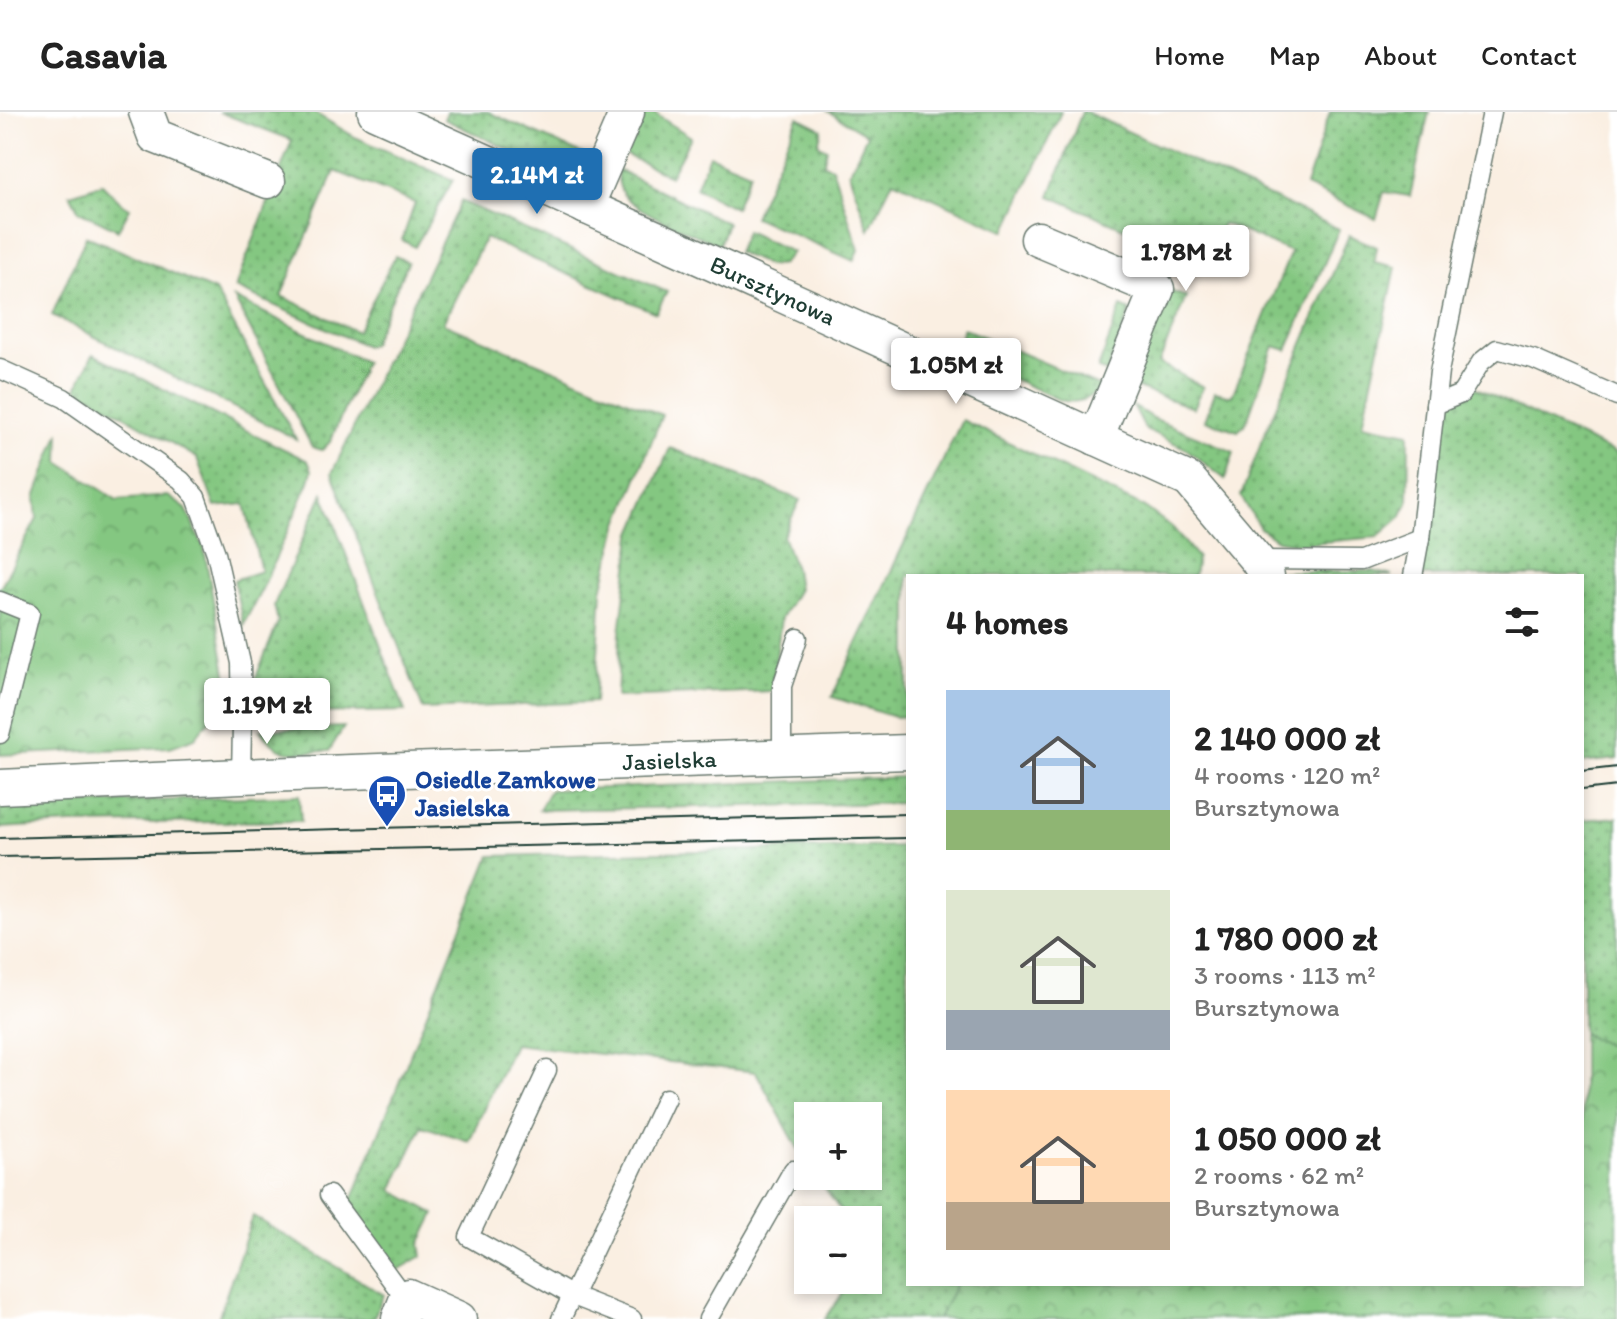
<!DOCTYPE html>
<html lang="en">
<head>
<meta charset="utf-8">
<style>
  :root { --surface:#fff; --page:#f2f2f2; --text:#222; --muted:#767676; --line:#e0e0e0; --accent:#1f6fb2 }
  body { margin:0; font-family:Itim,sans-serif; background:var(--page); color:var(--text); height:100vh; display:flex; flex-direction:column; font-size:30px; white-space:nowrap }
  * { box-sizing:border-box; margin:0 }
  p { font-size:26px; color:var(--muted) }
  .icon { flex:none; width:44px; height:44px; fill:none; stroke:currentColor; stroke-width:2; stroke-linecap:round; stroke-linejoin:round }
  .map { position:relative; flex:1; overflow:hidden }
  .drawer { position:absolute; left:906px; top:462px; width:678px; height:712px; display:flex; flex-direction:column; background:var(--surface); border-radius:0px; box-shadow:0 4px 12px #0003 }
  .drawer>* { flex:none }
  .controls { position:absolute; left:794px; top:990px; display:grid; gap:16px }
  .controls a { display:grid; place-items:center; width:88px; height:88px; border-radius:0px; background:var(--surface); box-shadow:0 4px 12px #0003; font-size:40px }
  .price { position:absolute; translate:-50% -68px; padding:0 18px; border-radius:8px; background:#fff; color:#222; font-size:26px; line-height:52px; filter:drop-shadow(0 2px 4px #0008) }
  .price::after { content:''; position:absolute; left:50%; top:48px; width:24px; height:18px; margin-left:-12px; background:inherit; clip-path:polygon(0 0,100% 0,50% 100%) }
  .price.current { background:var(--accent); color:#fff }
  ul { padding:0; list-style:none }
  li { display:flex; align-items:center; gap:24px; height:200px; padding:0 40px }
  li span { display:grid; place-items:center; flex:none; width:224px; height:160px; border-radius:0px; color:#555 }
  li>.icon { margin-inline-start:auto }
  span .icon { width:96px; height:96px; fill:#fffc; stroke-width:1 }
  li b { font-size:34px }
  h2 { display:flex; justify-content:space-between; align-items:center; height:96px; padding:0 40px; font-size:34px }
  header { display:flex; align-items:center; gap:48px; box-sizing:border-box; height:112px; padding:0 40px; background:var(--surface); border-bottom:2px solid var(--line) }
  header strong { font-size:38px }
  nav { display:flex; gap:44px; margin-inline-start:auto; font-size:28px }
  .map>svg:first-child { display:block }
  .grass { fill:url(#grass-dots); stroke:#52825a; stroke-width:2 }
  .park { fill:url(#park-crowns); stroke:#52825a; stroke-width:2 }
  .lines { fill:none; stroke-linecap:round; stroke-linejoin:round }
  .lane-casing { stroke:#6c7b71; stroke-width:21 }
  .street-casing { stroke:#6c7b71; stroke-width:37 }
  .lane { stroke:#fff; stroke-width:18 }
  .street { stroke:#fff; stroke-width:34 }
  .tram { stroke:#1f3d34; stroke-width:2 }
  .labels { text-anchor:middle; stroke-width:6; stroke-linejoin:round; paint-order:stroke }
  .street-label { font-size:24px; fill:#1f3d34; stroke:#fff }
  .transit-label { font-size:24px; font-weight:bold; fill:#164399; stroke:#fff; text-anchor:start }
</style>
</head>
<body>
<header>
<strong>Casavia</strong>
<nav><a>Home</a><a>Map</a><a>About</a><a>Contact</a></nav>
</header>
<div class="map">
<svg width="1617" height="1207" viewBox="0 0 1617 1207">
  <defs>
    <pattern id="grass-dots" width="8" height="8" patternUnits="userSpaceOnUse" patternTransform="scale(2)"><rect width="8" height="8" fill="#84c781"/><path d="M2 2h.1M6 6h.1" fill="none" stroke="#6ba36a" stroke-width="1.8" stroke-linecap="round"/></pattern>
    <pattern id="park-crowns" width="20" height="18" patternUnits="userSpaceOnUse" patternTransform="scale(2)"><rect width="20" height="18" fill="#84c781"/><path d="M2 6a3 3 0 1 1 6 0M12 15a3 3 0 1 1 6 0" fill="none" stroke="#6ba36a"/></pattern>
  </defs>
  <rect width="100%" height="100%" fill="#fff"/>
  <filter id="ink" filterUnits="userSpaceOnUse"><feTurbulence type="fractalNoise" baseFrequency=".0125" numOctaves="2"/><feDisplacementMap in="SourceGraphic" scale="16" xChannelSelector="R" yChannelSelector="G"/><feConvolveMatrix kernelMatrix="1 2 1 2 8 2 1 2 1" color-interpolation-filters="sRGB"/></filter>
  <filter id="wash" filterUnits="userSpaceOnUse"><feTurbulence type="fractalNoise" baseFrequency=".006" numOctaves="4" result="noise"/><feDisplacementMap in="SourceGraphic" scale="32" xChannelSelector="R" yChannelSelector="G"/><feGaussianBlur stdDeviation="1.8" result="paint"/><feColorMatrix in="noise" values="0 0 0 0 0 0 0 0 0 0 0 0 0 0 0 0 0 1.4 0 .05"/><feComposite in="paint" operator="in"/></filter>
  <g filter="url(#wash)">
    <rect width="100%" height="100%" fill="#faefe2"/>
    <!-- grass -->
    <g class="grass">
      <polygon points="219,0 313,0 355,25 453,68 415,135 402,128 415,91 335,59 281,184 357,220 395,144 408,150 371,233 366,234 235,176 292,28"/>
      <path d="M447,0H488L589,45C578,59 570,61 552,58L444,7Z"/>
      <polygon points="632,0 652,0 691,25 670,64 620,40"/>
      <polygon points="829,0 1061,0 1006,119 893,68 869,118 849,61 867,23"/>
      <polygon points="1082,0 1086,0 1339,117 1287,238 1274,234 1246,311 1238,319 1205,308 1215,280 1232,284 1291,140 1223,111 1206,150 1167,135 1050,84"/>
      <polygon points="1330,0 1429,0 1410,84 1384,80 1376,107 1306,74"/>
      <polygon points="798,5 822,17 818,32 827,37 823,52 832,55 859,138 854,149 754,105"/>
      <polygon points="709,43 750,60 735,96 696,76"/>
      <path d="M616,57L727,111L719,133C697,123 635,100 623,82C618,74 618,65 616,57Z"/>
      <polygon points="102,72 120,90 130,96 118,118 79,99 70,82"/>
      <polygon points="461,89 667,180 656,201 485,126 443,211 662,303 618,414 602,478 595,590 423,597 332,361"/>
      <polygon points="746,119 792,140 782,152 769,154 737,140"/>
      <polygon points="1349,123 1377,135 1374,150 1396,155 1363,312 1409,321 1408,391 1401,405 1378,425 1300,432 1277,428 1260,416 1241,384 1265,321"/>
      <polygon points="86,124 215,179 296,327 52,203"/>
      <polygon points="1165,177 1186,185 1159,251 1203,275 1194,296 1134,275"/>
      <polygon points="234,186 365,250 330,330 322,338 312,335"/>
      <polygon points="1121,195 1130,199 1107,260 1098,257"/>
      <path d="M963,216L1103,276C1088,286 1079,293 1060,288L964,245L962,224Z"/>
      <polygon points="93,242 308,349 312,358 309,370 262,477 243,513 234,468 261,459 245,392 215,395 197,346 77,276"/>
      <polygon points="1455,266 1617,342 1617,647 1582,651 1582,464 1414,464"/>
      <polygon points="1133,294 1153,306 1234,340 1225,367 1185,336 1145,317"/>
      <polygon points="962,308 1146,396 1173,416 1197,445 1194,464 908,464 908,604 894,605 832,585"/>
      <polygon points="670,336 800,388 783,424 795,457 798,477 781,506 772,579 617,585 620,521 632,423"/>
      <polygon points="323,381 405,599 255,602 254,570 278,510 274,493"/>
      <polygon points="1318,459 1373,459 1392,464 1285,464 1283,460"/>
      <path d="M344,615L329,639C297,639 282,649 260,618Z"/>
      <polygon points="908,665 908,691 539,698 550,678"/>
      <polygon points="299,683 301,709 70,712 0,716 0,695"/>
      <polygon points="1617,705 1617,938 1582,921 1582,708"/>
      <polygon points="908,734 908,1172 956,1172 938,1207 825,1207 852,1168 868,1168 868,1144 870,1140 868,1137 868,1108 847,1108 816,1064 868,1064 868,1004 808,1004 808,1052 800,1040 756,960 514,932 469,1029 422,1014 392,1078 435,1102 420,1132 422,1144 393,1161 348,1098 490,744"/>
      <polygon points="253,1104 384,1183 373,1207 218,1207"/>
    </g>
    <!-- park -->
    <g class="park">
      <polygon points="60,319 59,350 117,388 168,384 186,397 204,436 229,578 225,608 210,607 195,626 170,635 0,643 0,476 37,407 35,386"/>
      <polygon points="1582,921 1617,938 1617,1207 938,1207 956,1172 1582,1172"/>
    </g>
  </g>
  <g filter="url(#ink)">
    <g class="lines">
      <!-- lane casing -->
      <g class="lane-casing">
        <g id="lane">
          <polyline points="0,257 64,286 181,368 196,385 216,441 241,551 242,614 241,664"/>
          <polyline points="1435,293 1461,282 1481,250 1497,237 1533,247 1617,284"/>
          <polyline points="1257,448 1361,449 1420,426"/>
          <polyline points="1413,464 1420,426 1439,260 1492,0"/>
          <polyline points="0,489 30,501 0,622"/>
          <polyline points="782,644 782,574 798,526"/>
          <polyline points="547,958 469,1125 571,1183 632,1207"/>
          <polyline points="329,1083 406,1188"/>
          <polyline points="561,1207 666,986"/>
          <polyline points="708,1207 793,1058"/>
        </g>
      </g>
      <!-- street casing -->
      <g class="street-casing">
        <g id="street">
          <polyline points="146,0 155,24 268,69"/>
          <path id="s1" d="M375,0L703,147L1189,368L1257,448L1267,464"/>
          <polyline points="586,95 627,0"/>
          <polyline points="1038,127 1157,177 1096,326"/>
          <path id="s2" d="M0,675L241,664L908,640"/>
          <polyline points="399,1207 408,1184 459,1207"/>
        </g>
      </g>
      <!-- lane -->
      <use href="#lane" class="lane"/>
      <!-- street -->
      <use href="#street" class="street"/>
      <!-- tram -->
      <g class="tram">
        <polyline points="1582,659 1617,655"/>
        <polyline points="1582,678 1617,674"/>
        <polyline points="0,726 908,702"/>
        <polyline points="0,745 908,726"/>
      </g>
    </g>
  </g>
  <!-- icons -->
  <defs>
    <g id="bus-pin" transform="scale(2)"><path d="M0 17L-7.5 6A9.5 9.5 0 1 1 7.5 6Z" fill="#1a4fb4" stroke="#fff"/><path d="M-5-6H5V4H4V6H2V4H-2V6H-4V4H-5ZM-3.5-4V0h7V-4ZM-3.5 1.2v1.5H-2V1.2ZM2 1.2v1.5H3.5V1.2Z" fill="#fff"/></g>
  </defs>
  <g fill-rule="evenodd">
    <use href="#bus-pin" x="387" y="682"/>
  </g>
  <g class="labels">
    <!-- street labels -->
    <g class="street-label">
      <text dy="8" stroke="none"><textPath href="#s1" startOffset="436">Bursztynowa</textPath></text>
      <text dy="8" stroke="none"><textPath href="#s2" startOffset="670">Jasielska</textPath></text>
    </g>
    <!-- transit labels -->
    <g class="transit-label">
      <text x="415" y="676">Osiedle Zamkowe<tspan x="415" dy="28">Jasielska</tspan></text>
    </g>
  </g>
</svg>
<div class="controls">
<a>+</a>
<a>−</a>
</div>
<b class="price current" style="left:537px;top:104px">2.14M zł</b>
<b class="price" style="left:1186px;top:181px">1.78M zł</b>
<b class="price" style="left:956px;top:294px">1.05M zł</b>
<b class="price" style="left:267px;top:634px">1.19M zł</b>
<section class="drawer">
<h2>4 homes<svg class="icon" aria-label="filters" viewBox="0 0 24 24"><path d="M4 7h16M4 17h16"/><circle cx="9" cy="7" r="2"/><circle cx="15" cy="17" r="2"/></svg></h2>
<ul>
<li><span style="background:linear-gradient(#a9c7e8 75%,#8fb573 0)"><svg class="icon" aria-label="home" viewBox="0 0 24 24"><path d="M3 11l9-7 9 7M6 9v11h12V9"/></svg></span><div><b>2 140 000 zł</b><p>4 rooms · 120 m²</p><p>Bursztynowa</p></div></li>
<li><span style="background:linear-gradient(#dfe7d0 75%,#9aa5b1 0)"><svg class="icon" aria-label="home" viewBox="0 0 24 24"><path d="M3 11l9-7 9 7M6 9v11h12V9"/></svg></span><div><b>1 780 000 zł</b><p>3 rooms · 113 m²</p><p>Bursztynowa</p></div></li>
<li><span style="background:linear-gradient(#ffd9b3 70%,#b9a48a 0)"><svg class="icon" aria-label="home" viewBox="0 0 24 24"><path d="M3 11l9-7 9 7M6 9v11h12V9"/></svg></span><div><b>1 050 000 zł</b><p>2 rooms · 62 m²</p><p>Bursztynowa</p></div></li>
</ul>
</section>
</div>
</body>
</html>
